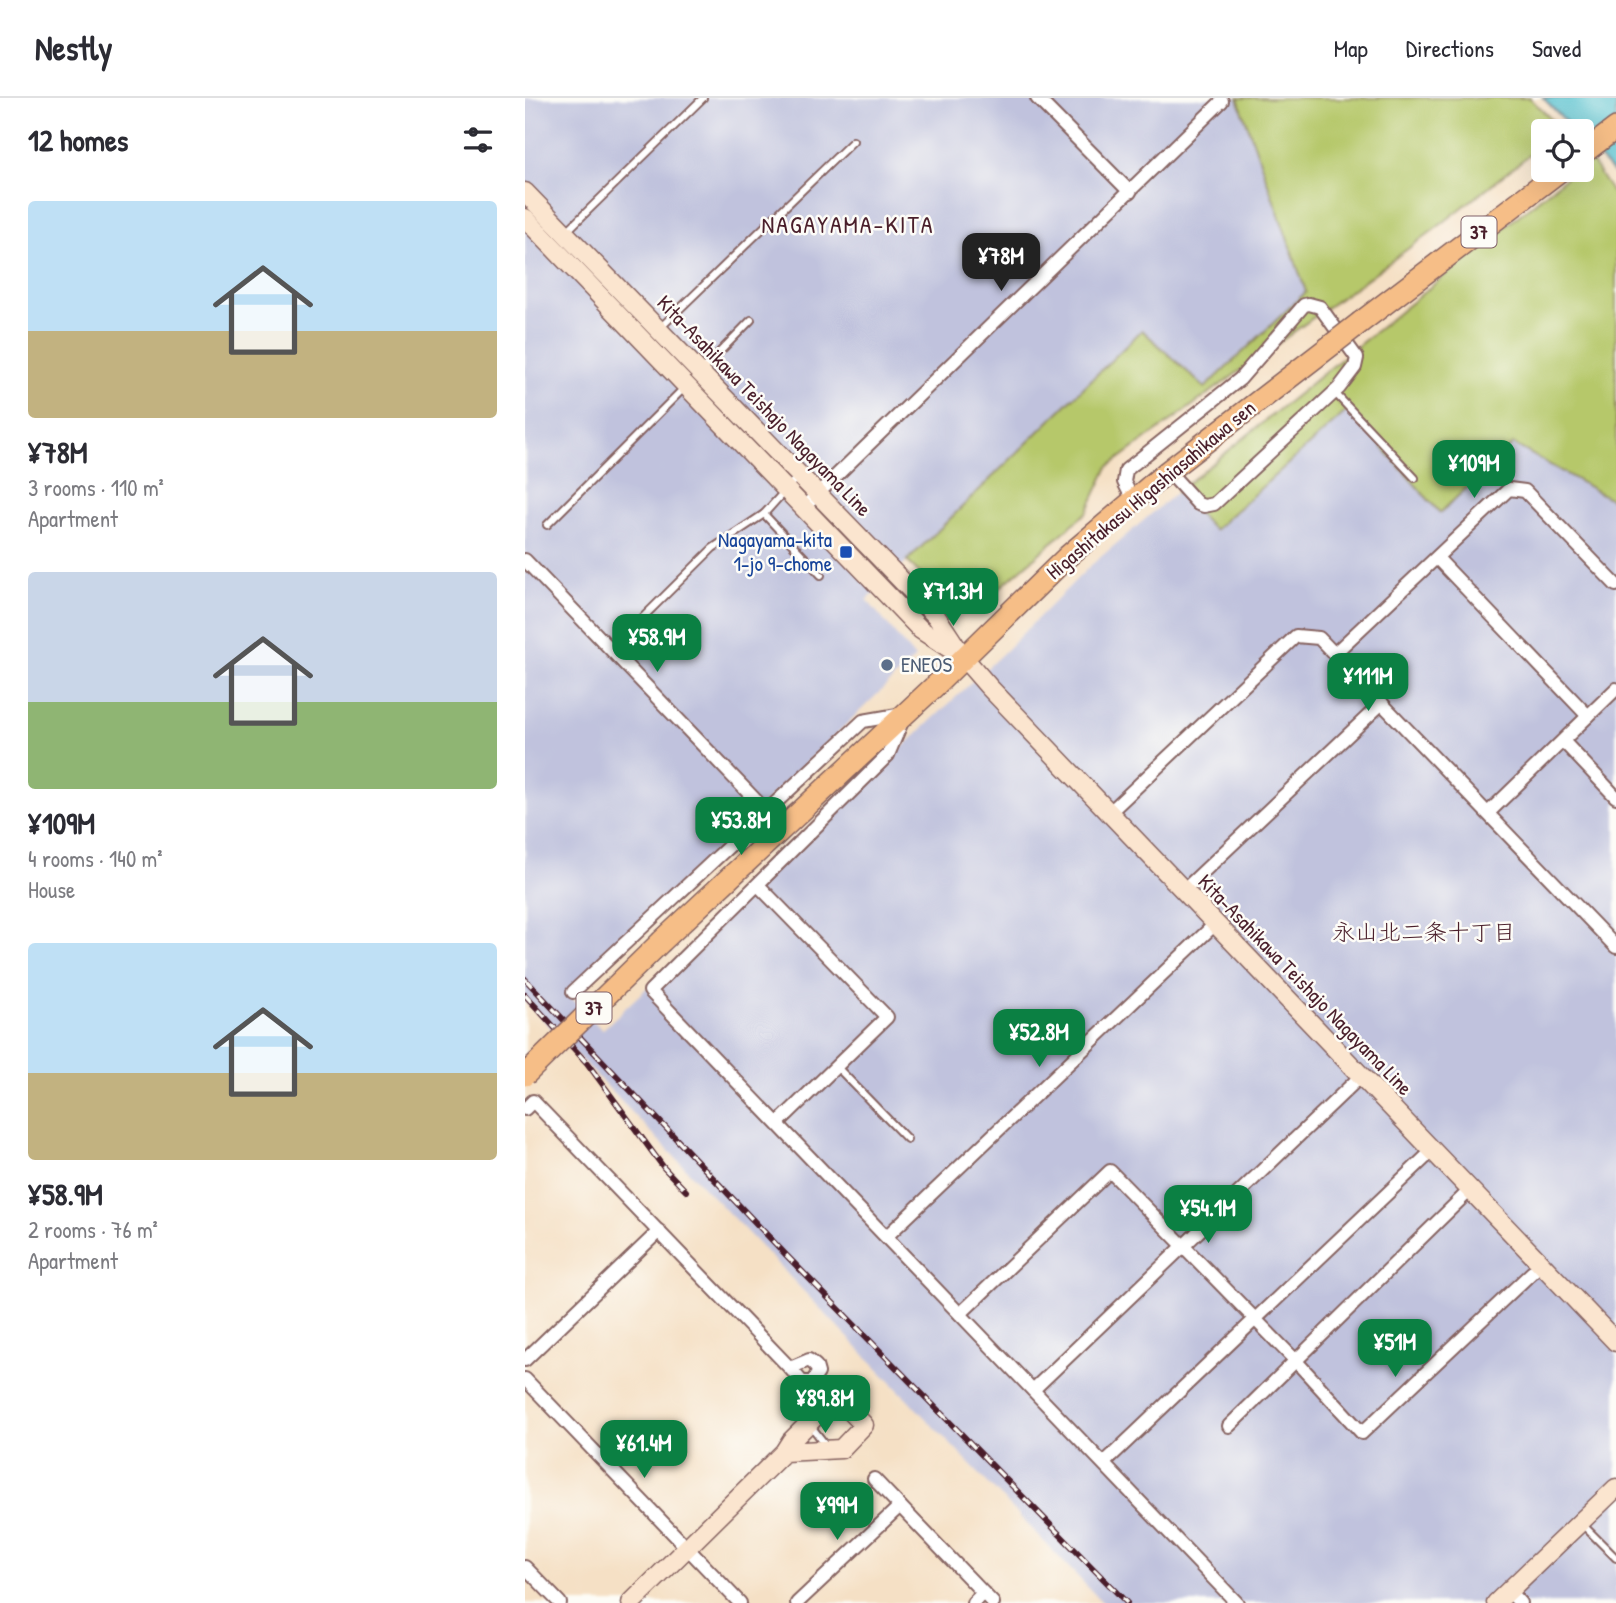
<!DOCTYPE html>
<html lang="en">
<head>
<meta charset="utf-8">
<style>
  :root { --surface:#fff; --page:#f2f2f3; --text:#2b2b33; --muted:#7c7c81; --line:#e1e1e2; --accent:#0b8043 }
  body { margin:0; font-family:"Patrick Hand","Klee One",sans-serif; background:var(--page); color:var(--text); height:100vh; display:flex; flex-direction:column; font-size:26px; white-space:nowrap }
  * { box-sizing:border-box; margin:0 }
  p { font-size:23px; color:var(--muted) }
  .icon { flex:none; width:38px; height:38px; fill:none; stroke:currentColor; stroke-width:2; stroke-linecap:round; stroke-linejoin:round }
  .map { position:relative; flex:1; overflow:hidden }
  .details { display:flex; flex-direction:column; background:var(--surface); width:525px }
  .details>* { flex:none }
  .fabs { position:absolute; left:1006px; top:21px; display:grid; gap:14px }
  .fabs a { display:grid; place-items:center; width:63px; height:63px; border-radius:7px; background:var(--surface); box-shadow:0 7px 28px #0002; font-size:35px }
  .price { position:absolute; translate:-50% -60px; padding:0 16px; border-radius:14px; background:var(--accent); color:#fff; font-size:23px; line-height:46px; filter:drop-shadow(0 2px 4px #0008) }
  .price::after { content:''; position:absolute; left:50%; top:42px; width:21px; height:16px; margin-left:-10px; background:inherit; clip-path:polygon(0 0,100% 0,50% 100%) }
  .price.on { background:#222; color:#fff }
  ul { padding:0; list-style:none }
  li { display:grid; align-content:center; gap:14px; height:371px; padding:0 28px }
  li span { display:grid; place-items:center; height:217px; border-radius:7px; color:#555 }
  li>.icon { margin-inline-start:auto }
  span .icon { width:126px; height:126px; fill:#fffc; stroke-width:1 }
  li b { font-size:30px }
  h2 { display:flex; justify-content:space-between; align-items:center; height:84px; padding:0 28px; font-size:30px }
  header { display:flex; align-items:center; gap:42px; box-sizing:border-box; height:98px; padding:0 35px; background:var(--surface); border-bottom:2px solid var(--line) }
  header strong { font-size:33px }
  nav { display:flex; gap:38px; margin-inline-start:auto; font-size:24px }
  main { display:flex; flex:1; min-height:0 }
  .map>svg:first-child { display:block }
  .industrial { fill:#c0c2dd }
  .green { fill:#b6c86b; stroke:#80744b; stroke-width:2 }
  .water { fill:#55c1cf; stroke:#50707d; stroke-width:2 }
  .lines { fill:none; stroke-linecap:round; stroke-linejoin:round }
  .lane-casing { stroke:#866361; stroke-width:10 }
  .street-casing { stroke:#866361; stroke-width:16 }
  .secondary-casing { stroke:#866361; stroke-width:21 }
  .primary-casing { stroke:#866361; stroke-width:24 }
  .lane { stroke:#fff; stroke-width:6 }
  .street { stroke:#fff; stroke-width:12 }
  .secondary { stroke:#fbe5cf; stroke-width:18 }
  .primary { stroke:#f6be87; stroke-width:21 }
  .rail-casing { stroke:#4a1f2b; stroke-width:6 }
  .rail { stroke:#fdfcf7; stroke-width:3.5; stroke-dasharray:10; stroke-linecap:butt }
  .primary-bridge-casing { stroke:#866361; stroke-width:24; stroke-linecap:butt }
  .primary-bridge { stroke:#f6be87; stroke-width:21 }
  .transit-dot { fill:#1a4fb4; stroke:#fdfcf7; stroke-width:2.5 }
  .service-dot { fill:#5c6f8a; stroke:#fdfcf7; stroke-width:2.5 }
  .labels { text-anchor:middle; stroke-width:5; stroke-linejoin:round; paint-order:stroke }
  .shield { fill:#fdfcf7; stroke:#806168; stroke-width:2 }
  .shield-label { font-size:19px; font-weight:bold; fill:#4a1f2b }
  .street-label { font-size:21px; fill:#4a1f2b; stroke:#fdfcf7 }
  .transit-label { font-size:21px; fill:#164399; stroke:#fdfcf7; text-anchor:end }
  .service-label { font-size:21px; fill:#4e5e75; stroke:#fdfcf7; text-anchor:start }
  .neighbourhood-label { font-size:23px; fill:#4a1f2b; stroke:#fdfcf7 }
  .quarter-label { font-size:24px; letter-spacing:2px; fill:#4a1f2b; stroke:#fdfcf7 }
</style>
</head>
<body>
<header>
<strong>Nestly</strong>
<nav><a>Map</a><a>Directions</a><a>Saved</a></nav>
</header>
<main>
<section class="details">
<h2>12 homes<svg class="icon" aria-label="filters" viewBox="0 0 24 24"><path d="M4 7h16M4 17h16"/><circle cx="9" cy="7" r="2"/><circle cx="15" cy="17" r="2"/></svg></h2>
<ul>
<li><span style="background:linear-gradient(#bfe0f5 60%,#c2b280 0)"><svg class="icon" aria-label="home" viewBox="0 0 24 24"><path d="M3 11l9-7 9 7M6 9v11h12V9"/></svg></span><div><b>¥78M</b><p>3 rooms · 110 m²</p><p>Apartment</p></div></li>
<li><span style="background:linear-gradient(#c9d6e8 60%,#8fb573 0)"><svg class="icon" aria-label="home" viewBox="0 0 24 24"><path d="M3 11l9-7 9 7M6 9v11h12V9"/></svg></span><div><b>¥109M</b><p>4 rooms · 140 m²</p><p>House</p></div></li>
<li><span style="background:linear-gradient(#bfe0f5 60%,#c2b280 0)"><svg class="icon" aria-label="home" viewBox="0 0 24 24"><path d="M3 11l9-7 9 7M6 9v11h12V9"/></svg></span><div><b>¥58.9M</b><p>2 rooms · 76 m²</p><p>Apartment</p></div></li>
</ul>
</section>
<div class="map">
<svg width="1091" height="1505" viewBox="0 0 1091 1505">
  <rect width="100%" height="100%" fill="#fdfcf7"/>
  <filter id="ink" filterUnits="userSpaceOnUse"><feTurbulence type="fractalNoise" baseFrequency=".0143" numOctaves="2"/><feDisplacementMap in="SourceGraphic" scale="14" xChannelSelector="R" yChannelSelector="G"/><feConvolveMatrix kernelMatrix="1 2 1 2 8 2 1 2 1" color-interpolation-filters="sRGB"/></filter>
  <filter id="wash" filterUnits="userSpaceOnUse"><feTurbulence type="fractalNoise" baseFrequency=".00686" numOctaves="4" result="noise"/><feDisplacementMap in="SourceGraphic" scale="28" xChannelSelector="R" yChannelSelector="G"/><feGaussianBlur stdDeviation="1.57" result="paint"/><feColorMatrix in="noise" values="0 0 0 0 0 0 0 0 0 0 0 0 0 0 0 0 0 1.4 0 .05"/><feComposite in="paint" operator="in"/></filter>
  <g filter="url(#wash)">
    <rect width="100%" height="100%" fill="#f5e0c5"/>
    <!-- industrial -->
    <polygon class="industrial" points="0,0 713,0 781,194 680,290 617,233 342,502 390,560 42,895 77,932 478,555 564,469 652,394 689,432 824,311 988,346 1091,404 1091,1505 578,1505 0,903"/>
    <!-- green -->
    <g class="green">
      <polygon points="713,0 1005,0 1037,32 1018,33 1018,46 910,131 583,369 562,414 449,512 430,509 382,463 617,232 680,290 781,194"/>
      <polygon points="1064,60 1091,101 1091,404 988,346 915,415 824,311 689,432 652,394 1050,72 1057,72 1057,66"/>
    </g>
    <!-- water -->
    <polygon class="water" points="1018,0 1091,0 1091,78 1057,41 1057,33 1050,33"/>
  </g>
  <g filter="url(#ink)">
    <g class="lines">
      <!-- lane casing -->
      <g class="lane-casing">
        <g id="lane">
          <polyline points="42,133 178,0"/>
          <polyline points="134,231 328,43"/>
          <polyline points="176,273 226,222"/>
          <polyline points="810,295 890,380"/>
          <polyline points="239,416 296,477"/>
          <polyline points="22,427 161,288"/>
          <polyline points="86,551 188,450 239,416 274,377"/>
          <polyline points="311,968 382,1041"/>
          <polyline points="286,1328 303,1350"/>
          <polyline points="1057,1426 1091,1460"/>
        </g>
      </g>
      <!-- street casing -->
      <g class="street-casing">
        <g id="street">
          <polyline points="512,0 605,94"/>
          <polyline points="608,402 599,384 601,372 715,281 779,207 784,206 795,209 832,260 830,269 814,290 689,406 679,408 673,406 643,373"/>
          <polyline points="278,410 697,3"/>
          <polyline points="912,460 1063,618"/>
          <polyline points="0,462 241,713"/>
          <polyline points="810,555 984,391 1000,393 1091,487"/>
          <polyline points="376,626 363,657 125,893 712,1505"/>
          <polyline points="1038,643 1091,699"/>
          <polyline points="584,715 771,538 794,540 1091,849"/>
          <polyline points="963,715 1091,591"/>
          <polyline points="234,788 362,919 253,1025"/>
          <polyline points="658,793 857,605"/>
          <polyline points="48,894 338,623 378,616"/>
          <polyline points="0,1011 8,1003 265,1270 284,1262 291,1268 293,1275 287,1284 277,1284 265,1270"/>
          <polyline points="362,1138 689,827"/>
          <polyline points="435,1216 585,1073 769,1261 837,1335 1016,1166"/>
          <polyline points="0,1262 134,1133"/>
          <polyline points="0,1281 215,1505"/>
          <polyline points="508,1292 836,978"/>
          <polyline points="704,1328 945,1092"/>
          <polyline points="579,1365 907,1053"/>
          <polyline points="349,1381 468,1505"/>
          <polyline points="0,1469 35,1505"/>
          <polyline points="984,1493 995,1505"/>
          <polyline points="272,1505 375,1408"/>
          <polyline points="448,1505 458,1495"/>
        </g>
      </g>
      <!-- secondary casing -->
      <g class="secondary-casing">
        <g id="secondary">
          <polyline points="0,94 411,518 438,559 464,589 1091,1244"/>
          <polyline points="0,120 396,532 430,554"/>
          <polyline points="106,1505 259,1354 266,1343 311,1298 339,1327 316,1351 259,1354"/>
          <polyline points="971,1505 1091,1390"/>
        </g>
      </g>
      <!-- primary casing -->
      <g class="primary-casing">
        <g id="primary">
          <polyline points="1057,56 1091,30"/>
          <polyline points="836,224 1036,72"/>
          <polyline points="137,843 411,587 543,458 643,373 809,245"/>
        </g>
      </g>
      <!-- lane -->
      <use href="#lane" class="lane"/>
      <!-- street -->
      <use href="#street" class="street"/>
      <!-- secondary -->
      <use href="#secondary" class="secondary"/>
      <!-- primary -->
      <use href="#primary" class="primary"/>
      <!-- rail casing -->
      <g class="rail-casing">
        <g id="rail">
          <polyline points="0,881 262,1158 602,1505"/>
          <polyline points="0,897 62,965 139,1070 161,1093"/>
        </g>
      </g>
      <!-- rail -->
      <use href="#rail" class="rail"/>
      <!-- primary-bridge casing -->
      <g class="primary-bridge-casing">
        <g id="primary-bridge">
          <polyline points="809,245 836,224"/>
          <polyline points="0,977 137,843"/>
        </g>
      </g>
      <!-- primary-bridge -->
      <use href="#primary-bridge" class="primary-bridge"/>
    </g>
  </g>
  <!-- markers -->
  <rect class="transit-dot" x="314" y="447" width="14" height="14" rx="3.5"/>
  <circle class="service-dot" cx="362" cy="567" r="7"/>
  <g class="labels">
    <!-- shield labels -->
    <g class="shield">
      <rect x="936.5" y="118.5" width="35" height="31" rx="5"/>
      <rect x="51.5" y="894.5" width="35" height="31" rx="5"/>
    </g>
    <g class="shield-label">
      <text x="954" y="141">37</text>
      <text x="69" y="917">37</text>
    </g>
    <!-- street labels -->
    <g class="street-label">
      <text transform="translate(239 308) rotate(46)" y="7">Kita-Asahikawa Teishajo Nagayama Line</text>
      <text transform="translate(626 392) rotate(-40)" y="7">Higashitakasu Higashiasahikawa sen</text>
      <text transform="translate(780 887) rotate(46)" y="7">Kita-Asahikawa Teishajo Nagayama Line</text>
    </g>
    <!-- transit labels -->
    <g class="transit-label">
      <text x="307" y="449">Nagayama-kita<tspan x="307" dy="24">1-jo 9-chome</tspan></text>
    </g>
    <!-- service labels -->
    <g class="service-label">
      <text x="376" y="574">ENEOS</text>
    </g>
    <!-- neighbourhood labels -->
    <g class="neighbourhood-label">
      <text x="899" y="842">永山北二条十丁目</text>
    </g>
    <!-- quarter labels -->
    <g class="quarter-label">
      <text x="323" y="135">NAGAYAMA-KITA</text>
    </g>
  </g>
</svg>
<div class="fabs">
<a><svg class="icon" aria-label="locate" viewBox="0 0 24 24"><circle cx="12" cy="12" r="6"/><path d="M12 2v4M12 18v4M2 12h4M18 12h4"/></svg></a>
</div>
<b class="price on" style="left:476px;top:195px">¥78M</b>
<b class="price" style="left:949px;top:402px">¥109M</b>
<b class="price" style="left:428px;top:530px">¥71.3M</b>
<b class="price" style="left:132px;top:576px">¥58.9M</b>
<b class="price" style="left:843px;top:615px">¥111M</b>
<b class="price" style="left:216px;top:759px">¥53.8M</b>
<b class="price" style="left:514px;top:971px">¥52.8M</b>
<b class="price" style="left:683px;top:1147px">¥54.1M</b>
<b class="price" style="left:870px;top:1281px">¥51M</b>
<b class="price" style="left:300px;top:1337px">¥89.8M</b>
<b class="price" style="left:119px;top:1382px">¥61.4M</b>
<b class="price" style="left:312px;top:1444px">¥99M</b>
</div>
</main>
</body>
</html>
